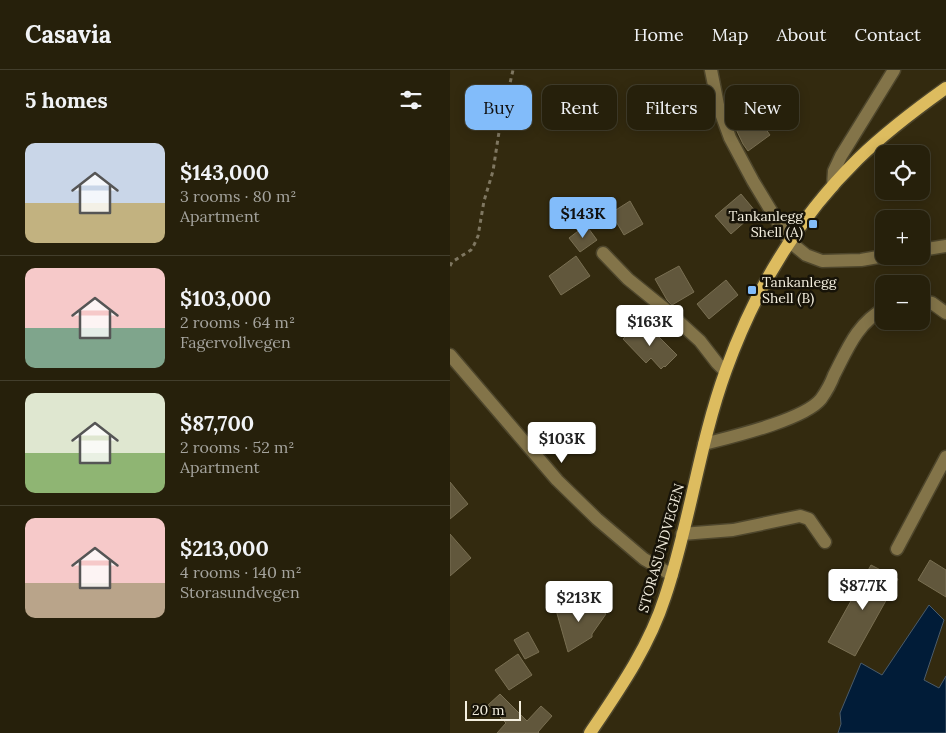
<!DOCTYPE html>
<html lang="en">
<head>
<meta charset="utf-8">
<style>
  :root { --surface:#26200b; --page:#2e2814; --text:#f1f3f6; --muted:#a4a39d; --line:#423e2c; --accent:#82bcfa }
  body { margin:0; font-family:Lora,serif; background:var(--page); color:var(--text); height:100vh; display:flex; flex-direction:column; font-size:19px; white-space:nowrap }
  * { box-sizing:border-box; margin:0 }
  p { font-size:16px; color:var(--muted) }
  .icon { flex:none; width:28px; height:28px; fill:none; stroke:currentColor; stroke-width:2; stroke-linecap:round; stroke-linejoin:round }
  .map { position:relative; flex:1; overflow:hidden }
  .side { display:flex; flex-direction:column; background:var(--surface); width:450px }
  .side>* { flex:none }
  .hud { position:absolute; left:15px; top:15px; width:405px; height:45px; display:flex; gap:10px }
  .tools { position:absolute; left:425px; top:75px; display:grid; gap:10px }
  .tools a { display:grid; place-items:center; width:55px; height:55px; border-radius:10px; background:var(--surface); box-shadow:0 2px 12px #0003,0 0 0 1px var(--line); font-size:25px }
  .scale { position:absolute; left:15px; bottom:12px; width:56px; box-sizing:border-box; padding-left:5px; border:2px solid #f4efdf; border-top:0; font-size:14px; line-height:18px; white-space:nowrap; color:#f4efdf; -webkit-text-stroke:4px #171308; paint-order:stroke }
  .price { position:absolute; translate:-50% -42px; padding:0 11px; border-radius:5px; background:#fff; color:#222; font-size:16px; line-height:32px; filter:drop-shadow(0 1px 2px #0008) }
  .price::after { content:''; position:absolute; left:50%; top:30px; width:15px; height:11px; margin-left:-8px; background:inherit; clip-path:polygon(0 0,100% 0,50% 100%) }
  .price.active { background:var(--accent); color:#111 }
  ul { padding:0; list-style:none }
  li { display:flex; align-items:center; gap:15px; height:125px; padding:0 25px }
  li+li { border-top:1px solid var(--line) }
  li span { display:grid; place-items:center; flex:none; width:140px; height:100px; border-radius:10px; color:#555 }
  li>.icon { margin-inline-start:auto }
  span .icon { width:60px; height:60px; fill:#fffc; stroke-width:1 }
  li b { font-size:21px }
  h2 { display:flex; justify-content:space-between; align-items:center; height:60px; padding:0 25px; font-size:21px }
  .tag { padding:0 18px; border-radius:10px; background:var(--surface); box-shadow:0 2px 12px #0003,0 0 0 1px var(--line); font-size:18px; line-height:45px }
  .tag.active { background:var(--accent); color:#111 }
  header { display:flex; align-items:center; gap:30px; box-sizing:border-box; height:70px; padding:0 25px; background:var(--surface); border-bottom:1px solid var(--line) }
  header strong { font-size:24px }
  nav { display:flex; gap:28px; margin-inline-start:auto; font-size:18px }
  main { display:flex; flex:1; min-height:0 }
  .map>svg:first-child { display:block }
  .water { fill:#011c38; stroke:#4a5b6a }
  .building { fill:#61573c; stroke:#796f52 }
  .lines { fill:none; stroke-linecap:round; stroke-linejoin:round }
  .minor-casing { stroke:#4e462c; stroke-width:15 }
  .major-casing { stroke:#4e462c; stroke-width:15 }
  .path { stroke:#7f7761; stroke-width:3; stroke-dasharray:4 4; stroke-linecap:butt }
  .minor { stroke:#837449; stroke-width:12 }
  .major { stroke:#ddbc5f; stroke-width:12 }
  .poi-dot { fill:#82bcfa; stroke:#171308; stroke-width:2 }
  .labels { text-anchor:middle; stroke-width:5; stroke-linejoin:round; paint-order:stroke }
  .poi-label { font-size:14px; fill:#f4efdf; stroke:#171308; text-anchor:end }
  .street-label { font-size:14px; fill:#f4efdf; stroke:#171308 }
</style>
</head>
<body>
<header>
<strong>Casavia</strong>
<nav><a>Home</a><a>Map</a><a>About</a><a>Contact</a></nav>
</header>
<main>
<section class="side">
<h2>5 homes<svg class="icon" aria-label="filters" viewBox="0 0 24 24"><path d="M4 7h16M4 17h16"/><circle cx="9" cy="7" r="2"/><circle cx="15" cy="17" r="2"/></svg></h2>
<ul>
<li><span style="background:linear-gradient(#c9d6e8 60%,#c2b280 0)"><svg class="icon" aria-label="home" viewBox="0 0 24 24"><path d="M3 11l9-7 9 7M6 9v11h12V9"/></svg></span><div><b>$143,000</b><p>3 rooms · 80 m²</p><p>Apartment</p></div></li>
<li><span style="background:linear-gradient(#f6c9c9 60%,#7fa58c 0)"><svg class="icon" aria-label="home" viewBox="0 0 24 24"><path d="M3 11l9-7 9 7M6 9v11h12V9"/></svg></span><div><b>$103,000</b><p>2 rooms · 64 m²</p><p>Fagervollvegen</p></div></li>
<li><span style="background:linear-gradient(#dfe7d0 60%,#8fb573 0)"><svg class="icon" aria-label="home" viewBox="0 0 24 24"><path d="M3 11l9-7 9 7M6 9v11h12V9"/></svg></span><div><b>$87,700</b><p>2 rooms · 52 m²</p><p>Apartment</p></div></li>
<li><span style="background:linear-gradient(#f6c9c9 65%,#b9a48a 0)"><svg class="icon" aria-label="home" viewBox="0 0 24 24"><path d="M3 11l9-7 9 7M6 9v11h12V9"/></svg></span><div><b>$213,000</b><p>4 rooms · 140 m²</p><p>Storasundvegen</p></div></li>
</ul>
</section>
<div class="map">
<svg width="496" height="663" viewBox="0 0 496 663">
  <rect width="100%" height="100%" fill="#332a0f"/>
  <!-- water -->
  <polygon class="water" points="479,535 494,550 474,610 489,618 496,606 496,663 388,663 391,654 390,643 411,593 432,605"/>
  <!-- building -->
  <g class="building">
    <polygon points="304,43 320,65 298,81 293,74 285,57"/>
    <polygon points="291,124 306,142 281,164 265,146"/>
    <polygon points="180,131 193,154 174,165 161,143"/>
    <polygon points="136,155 147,170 130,182 119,168"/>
    <polygon points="126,186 140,206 111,225 99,206"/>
    <polygon points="229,196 244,222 222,235 217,230 205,209"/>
    <polygon points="276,210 288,225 259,249 247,234"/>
    <polygon points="187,255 195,263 200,258 227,285 215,297 214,296 211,299 201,288 196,293 173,269"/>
    <polygon points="0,412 18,434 0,449"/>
    <polygon points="0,464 21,488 0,506"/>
    <polygon points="480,490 496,500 496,527 468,510"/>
    <polygon points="421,495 448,509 405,586 378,572"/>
    <polygon points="138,531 156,544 142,564 142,567 118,582 106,540"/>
    <polygon points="78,562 89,582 75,589 64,570"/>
    <polygon points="68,584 82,605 59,620 45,600"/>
    <polygon points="50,624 77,651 91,636 102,646 88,662 89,663 47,663 56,653 38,635"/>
  </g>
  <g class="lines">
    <!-- minor casing -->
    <g class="minor-casing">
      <g id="minor">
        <polyline points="261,0 268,35 280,68 303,111 340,172 356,185 372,191 411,190 434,186"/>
        <polyline points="383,116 384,101 391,86 444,0"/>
        <polyline points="471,180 496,176"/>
        <polyline points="153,183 178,209 215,239 250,271 267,293 275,301"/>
        <polyline points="471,231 482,233 496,243"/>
        <polyline points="0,285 107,410 147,449 194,489 222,505"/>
        <path d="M254,374C281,367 354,350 371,329C376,322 381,313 384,305C397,280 407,253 434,239"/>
        <polyline points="232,464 283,460 350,446 359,449 375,472"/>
        <polyline points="447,479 496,387"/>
      </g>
    </g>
    <!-- major casing -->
    <g class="major-casing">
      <path id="major" d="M140,663C169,620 199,577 215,527C240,453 249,374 276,300C304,222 348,148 408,89C435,63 465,40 496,18"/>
    </g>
    <!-- path -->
    <polyline class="path" points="0,196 2,192 21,180 24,175 28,166 34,131 43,101 49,62 63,0"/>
    <!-- minor -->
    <use href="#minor" class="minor"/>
    <!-- major -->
    <use href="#major" class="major"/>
  </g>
  <!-- markers -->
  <g class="poi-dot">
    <rect x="358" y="149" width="10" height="10" rx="2.5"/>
    <rect x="297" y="215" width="10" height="10" rx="2.5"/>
  </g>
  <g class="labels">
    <!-- poi labels -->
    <g class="poi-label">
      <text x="353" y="151">Tankanlegg<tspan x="353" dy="16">Shell (A)</tspan></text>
      <text x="312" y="217" text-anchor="start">Tankanlegg<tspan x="312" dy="16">Shell (B)</tspan></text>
    </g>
    <!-- street labels -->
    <g class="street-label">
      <text transform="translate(211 478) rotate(-74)" y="5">STORASUNDVEGEN</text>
    </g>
  </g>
</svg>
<div class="tools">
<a><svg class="icon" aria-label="locate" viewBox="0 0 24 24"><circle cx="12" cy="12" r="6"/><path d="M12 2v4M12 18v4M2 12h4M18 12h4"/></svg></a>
<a>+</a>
<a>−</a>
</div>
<div class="scale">20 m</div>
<b class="price active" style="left:133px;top:169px">$143K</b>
<b class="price" style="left:200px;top:277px">$163K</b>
<b class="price" style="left:112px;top:394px">$103K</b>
<b class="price" style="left:413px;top:541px">$87.7K</b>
<b class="price" style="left:129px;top:553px">$213K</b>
<div class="hud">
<a class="tag active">Buy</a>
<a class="tag">Rent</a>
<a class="tag">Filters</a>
<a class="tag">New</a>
</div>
</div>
</main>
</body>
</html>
